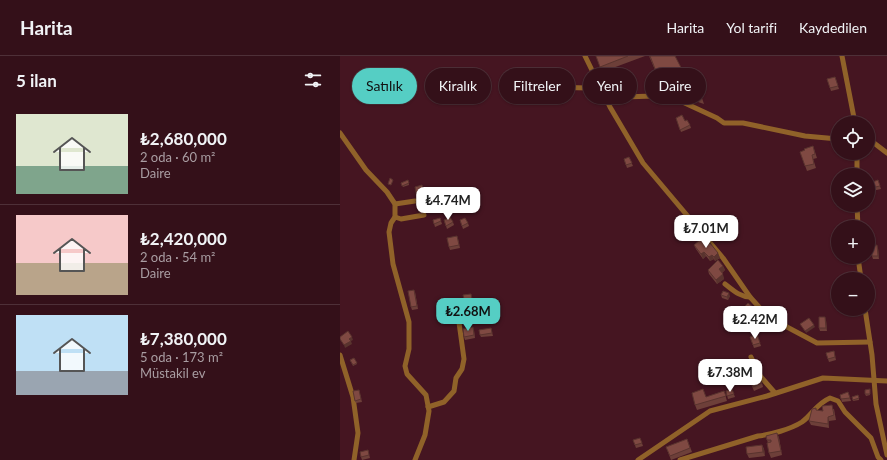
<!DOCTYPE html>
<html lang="tr">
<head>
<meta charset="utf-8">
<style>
  :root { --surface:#341019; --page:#3c1922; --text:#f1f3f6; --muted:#a99da2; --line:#4e3038; --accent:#55cec4 }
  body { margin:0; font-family:Lato,sans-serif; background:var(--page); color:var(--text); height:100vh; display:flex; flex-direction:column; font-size:15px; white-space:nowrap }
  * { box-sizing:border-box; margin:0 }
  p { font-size:13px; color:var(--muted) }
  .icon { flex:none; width:22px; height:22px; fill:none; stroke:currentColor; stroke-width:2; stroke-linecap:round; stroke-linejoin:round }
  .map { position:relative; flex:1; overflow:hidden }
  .details { display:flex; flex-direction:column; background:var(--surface); width:340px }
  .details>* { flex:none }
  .top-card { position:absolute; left:12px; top:12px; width:380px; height:36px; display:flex; gap:8px }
  .controls { position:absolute; left:491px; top:60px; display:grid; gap:8px }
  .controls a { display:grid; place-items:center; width:44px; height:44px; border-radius:50%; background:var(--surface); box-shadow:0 1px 3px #0004,0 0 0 1px var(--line); font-size:20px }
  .price { position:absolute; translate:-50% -34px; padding:0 9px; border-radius:8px; background:#fff; color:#222; font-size:13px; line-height:26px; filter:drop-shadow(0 1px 2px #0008) }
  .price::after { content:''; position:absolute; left:50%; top:24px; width:12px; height:9px; margin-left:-6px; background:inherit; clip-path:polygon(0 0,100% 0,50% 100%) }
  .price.current { background:var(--accent); color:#111 }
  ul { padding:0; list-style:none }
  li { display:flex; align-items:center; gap:12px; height:100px; padding:0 16px }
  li+li { border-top:1px solid var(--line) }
  li span { display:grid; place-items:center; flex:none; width:112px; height:80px; border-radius:0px; color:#555 }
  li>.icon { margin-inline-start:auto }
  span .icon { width:48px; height:48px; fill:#fffc; stroke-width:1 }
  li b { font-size:17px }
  h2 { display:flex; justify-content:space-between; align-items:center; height:48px; padding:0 16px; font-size:17px }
  .pill { padding:0 14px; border-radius:18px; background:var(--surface); box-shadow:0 1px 3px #0004,0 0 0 1px var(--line); font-size:14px; line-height:36px }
  .pill.current { background:var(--accent); color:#111 }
  header { display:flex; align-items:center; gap:24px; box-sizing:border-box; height:56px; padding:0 20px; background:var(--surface); border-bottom:1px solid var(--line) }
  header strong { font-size:19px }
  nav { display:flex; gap:22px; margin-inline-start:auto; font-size:14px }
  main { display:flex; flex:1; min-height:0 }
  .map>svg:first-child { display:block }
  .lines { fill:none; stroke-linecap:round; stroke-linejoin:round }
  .minor { stroke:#906229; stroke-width:5 }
  .wall { fill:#6d3f39 }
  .shaded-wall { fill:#59332e }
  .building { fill:#7f4942; stroke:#59332e }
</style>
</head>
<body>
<header>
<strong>Harita</strong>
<nav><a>Harita</a><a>Yol tarifi</a><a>Kaydedilen</a></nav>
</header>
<main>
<section class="details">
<h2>5 ilan<svg class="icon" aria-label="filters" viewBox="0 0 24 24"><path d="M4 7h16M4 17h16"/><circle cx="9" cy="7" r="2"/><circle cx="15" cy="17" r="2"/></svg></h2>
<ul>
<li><span style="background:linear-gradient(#dfe7d0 65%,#7fa58c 0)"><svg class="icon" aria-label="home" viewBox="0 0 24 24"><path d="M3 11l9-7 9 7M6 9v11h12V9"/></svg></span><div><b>₺2,680,000</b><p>2 oda · 60 m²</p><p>Daire</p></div></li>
<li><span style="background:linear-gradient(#f6c9c9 60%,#b9a48a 0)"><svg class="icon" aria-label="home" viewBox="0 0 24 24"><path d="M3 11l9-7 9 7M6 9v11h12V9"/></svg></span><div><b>₺2,420,000</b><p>2 oda · 54 m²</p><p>Daire</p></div></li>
<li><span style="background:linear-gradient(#bfe0f5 70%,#9aa5b1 0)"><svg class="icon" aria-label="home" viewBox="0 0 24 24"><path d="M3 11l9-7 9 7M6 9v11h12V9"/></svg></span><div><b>₺7,380,000</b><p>5 oda · 173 m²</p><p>Müstakil ev</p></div></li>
</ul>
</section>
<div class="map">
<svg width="547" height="404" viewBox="0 0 547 404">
  <rect width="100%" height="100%" fill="#451521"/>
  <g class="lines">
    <!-- minor -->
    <g class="minor">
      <polyline points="245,0 270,51 303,107 383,202 410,241 419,251 432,263 477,287 530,286"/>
      <polyline points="502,0 515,67"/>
      <polyline points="205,31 249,32 265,41 284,41 313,40 336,43 377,62 384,67 403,67 465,80 498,83"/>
      <polyline points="0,77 26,114 47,136 55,148 55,161 51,167 49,176 53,208 69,266 69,293 65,310 67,318 86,339 89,355 85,379 75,404"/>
      <polyline points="528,87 534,87 547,97"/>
      <polyline points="517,97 517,119"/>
      <polyline points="55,148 75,145"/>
      <polyline points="517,149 518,171"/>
      <polyline points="55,161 61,163 84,159"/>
      <polyline points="518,201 521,223"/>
      <path d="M385,228C393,234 400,241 410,241"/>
      <polyline points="525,253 532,299 536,348 547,399"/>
      <polyline points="0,299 13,341 18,377 14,404"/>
      <polyline points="411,301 421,321 435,337"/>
      <polyline points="88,351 104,346 114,335 116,322 122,313 124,303 117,252"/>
      <polyline points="298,404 370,355 427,340 483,322 547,325"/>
      <path d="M340,404L418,380C430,379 451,373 462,366C473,358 476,348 490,342L498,345L505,356L531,382L538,401L541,404"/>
    </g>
  </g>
  <!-- wall -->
  <g class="wall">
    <polygon points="256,0 305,0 262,16"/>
    <polygon points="309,0 347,23 362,42 364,48 343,41 319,36 314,26 319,23"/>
    <polygon points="265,16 290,19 290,26 280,27 281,34 267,35 265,31"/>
    <polygon points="495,21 499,33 491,35 487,23"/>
    <polygon points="336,62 345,65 350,69 351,72 341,76"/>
    <polygon points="473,90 477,102 473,103 476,112 467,115 460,96 465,94"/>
    <polygon points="289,101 293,110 287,112 284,103"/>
    <polygon points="68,124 69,129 63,131 61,127"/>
    <polygon points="538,124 541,133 532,135 530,127"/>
    <polygon points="82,129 86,142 78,144 77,141"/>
    <polygon points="76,145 87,145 91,155 80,158"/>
    <polygon points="100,162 102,168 95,171 93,164"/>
    <polygon points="104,164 113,166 114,169 107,173"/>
    <polygon points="120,164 128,167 129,170 123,173"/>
    <polygon points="353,180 363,184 366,190 378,197 380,202 375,205 374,203 370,205 366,200 363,203 356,193 354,189 359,185 358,184 357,185"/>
    <polygon points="118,183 120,192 110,194 109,191"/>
    <polygon points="538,192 539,203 533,203 532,200"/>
    <polygon points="383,210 385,214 382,217 384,223 377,228 369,218 368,214"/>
    <polygon points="75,236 78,253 72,254 71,251"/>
    <polygon points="381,239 390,240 388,244 382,242"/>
    <polygon points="132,241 135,252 127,254 126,251"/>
    <polygon points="404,251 414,254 409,258 405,254"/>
    <polygon points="486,264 487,275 480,275 479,272"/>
    <polygon points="151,272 153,280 141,281 140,279"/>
    <polygon points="134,274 135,282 125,284 124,281"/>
    <polygon points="417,278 421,290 414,292 410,281"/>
    <polygon points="494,295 496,304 489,306 486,297"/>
    <polygon points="14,302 17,308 13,310 10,304"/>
    <polygon points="407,318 422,327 423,331 414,335"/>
    <polygon points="392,333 395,341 388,343 386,335"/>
    <polygon points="19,334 22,346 16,347 15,345"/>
    <polygon points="384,335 387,345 357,354 355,349 366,341"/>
    <polygon points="530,335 530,339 526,340 525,338"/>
    <polygon points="508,336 511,345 502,346 500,339"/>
    <polygon points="518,339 519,344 513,345 512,341"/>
    <polygon points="494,353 496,364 489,365 489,372 471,369 469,365 477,354 483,355"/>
    <polygon points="437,377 439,382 442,399 431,402 429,397 428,387 427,384"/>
    <polygon points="347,383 352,396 331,404 326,391"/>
    <polygon points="293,384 302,387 303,390 296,392"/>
    <polygon points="422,389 424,393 425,400 409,402 407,398"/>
    <polygon points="28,394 30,402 22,404 21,401"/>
  </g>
  <!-- shaded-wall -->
  <g class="shaded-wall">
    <polygon points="288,14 290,19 290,26 289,22"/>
    <polygon points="279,23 280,27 281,34 279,30"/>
    <polygon points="537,189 538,192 539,203 538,200"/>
    <polygon points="364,196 366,200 363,203 361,198"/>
    <polygon points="378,197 380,202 375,205 374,201"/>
    <polygon points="372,199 374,203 370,205 369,201"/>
    <polygon points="383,210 385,214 380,218 379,213"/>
    <polygon points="383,218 384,223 377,228 376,224"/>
    <polygon points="389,237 390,240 388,244 387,241"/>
    <polygon points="413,251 414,254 409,258 408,256"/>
    <polygon points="485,261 486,264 487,275 486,272"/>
    <polygon points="474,269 475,271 466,277 465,275"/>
    <polygon points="12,281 13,284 11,285 12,288 5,292 4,289 9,283"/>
    <polygon points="488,361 489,365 489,372 488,368"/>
    <polygon points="437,377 439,382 442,399 441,395"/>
    <polygon points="422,389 424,393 425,400 423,396"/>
  </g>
  <!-- building -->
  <g class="building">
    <polygon points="256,0 288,0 260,11"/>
    <polygon points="310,0 335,0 347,23 362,42 341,36 317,31 314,26 319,23"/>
    <polygon points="288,14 289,22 279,23 279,30 265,31 265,16"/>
    <polygon points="495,21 498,30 490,32 487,23"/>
    <polygon points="342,59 345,65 347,64 350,69 340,74 336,62"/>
    <polygon points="473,90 475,98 472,99 474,108 465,110 460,96 465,94 464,93"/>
    <polygon points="289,101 292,107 286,109 284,103"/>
    <polygon points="50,122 53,124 51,129 48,128"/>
    <polygon points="68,124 69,127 62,130 61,127"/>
    <polygon points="538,124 540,130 531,132 530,127"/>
    <polygon points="82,129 85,139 77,141 75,131"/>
    <polygon points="84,143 85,145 87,145 90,152 79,156 76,145"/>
    <polygon points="110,161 113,166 106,170 104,164"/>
    <polygon points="100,162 101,165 94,168 93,164"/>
    <polygon points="125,162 128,167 122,170 120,164"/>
    <polygon points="358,176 363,184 362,185 361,183 359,185 357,182 356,183 353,180"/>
    <polygon points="117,180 119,189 109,191 107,182"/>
    <polygon points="361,183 366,190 370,187 378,197 374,201 372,199 369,201 364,196 361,198 354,189"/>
    <polygon points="537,189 538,200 532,200 531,190"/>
    <polygon points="378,204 383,210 379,213 383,218 376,224 368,214"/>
    <polygon points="74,234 77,250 71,251 68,235"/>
    <polygon points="383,235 389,237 387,241 381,239"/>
    <polygon points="131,238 133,249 126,251 123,239"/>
    <polygon points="408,247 413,251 408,256 404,251"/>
    <polygon points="479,261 485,261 486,272 479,272"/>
    <polygon points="469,262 474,269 465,275 460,268"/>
    <polygon points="133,271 134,279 124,281 123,273"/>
    <polygon points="151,272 152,277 140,279 139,274"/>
    <polygon points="8,275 12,281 9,283 11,285 4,289 0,283 0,281"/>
    <polygon points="417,278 420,287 413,289 410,281"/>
    <polygon points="494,295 495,301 488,303 486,297"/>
    <polygon points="14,302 17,307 13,309 10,304"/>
    <polygon points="415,314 422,327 413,331 407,318"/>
    <polygon points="363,333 366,341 384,335 386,340 355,349 352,337"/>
    <polygon points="392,333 394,338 387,340 386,335"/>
    <polygon points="530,333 530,338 525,338 525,334"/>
    <polygon points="19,334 21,343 15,345 13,335"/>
    <polygon points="508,336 510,342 501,343 500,339"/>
    <polygon points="518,339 519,342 513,344 512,341"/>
    <polygon points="492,349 494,359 488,361 488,368 469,365 472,353 476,352 476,354 483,355 482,350"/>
    <polygon points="437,377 441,395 429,397 427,387 431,386 431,384 427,384 426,380"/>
    <polygon points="300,382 302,387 295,389 293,384"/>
    <polygon points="347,383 350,392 330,400 326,391"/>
    <polygon points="422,389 423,396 407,398 406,391"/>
    <polygon points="28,394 29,399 21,401 20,396"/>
  </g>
</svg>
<div class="controls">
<a><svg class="icon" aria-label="locate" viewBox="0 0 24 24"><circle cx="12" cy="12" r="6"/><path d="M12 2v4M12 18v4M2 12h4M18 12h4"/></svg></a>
<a><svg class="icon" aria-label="layers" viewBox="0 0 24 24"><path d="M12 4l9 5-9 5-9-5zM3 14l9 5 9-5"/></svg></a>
<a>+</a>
<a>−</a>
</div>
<b class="price" style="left:108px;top:165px">₺4.74M</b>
<b class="price" style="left:366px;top:193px">₺7.01M</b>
<b class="price current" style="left:128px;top:276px">₺2.68M</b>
<b class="price" style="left:415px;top:284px">₺2.42M</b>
<b class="price" style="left:390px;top:337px">₺7.38M</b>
<div class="top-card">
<a class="pill current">Satılık</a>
<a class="pill">Kiralık</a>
<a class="pill">Filtreler</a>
<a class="pill">Yeni</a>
<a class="pill">Daire</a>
</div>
</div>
</main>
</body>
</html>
